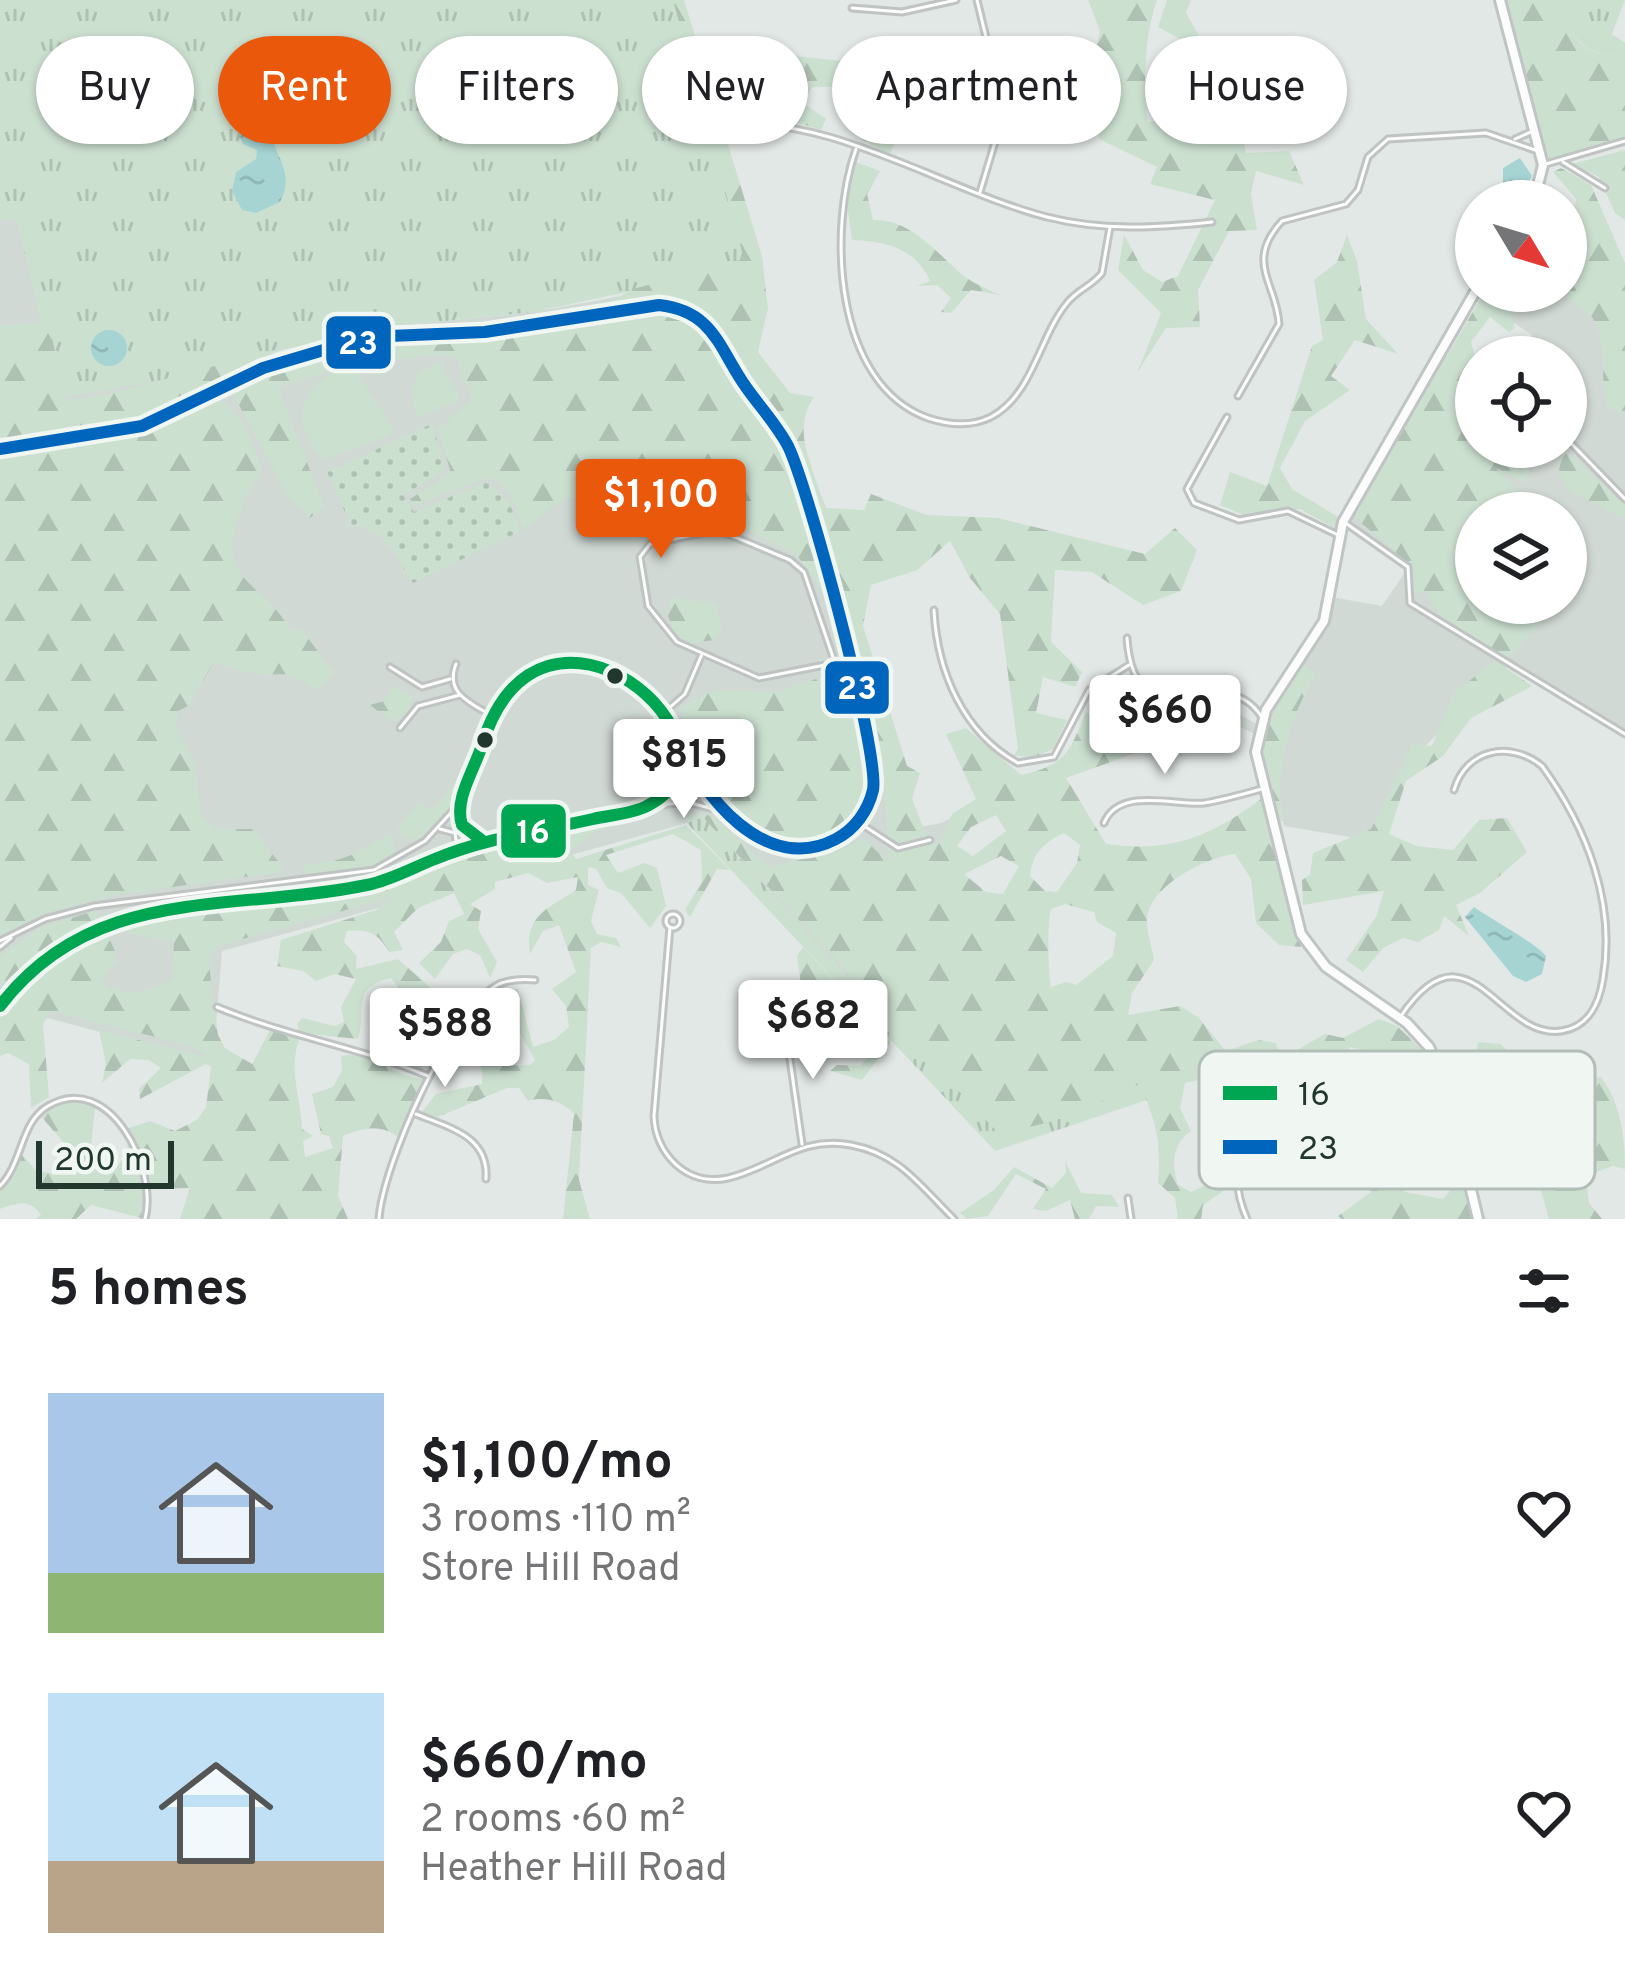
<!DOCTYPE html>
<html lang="en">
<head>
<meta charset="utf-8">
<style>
  :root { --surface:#fff; --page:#f6f6f6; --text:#202124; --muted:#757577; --accent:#ea580c }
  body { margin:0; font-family:Overpass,sans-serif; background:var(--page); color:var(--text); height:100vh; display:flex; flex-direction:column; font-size:45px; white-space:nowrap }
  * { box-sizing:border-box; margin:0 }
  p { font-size:39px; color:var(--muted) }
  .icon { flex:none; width:66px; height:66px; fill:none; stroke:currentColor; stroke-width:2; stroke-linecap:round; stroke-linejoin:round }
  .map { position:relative; height:1219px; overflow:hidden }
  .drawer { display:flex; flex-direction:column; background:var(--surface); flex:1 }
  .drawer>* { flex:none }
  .banner { position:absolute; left:36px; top:36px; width:1554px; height:108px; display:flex; gap:24px }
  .needle { width:78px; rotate:128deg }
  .controls { position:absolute; left:1455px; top:180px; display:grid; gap:24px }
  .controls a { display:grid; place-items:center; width:132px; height:132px; border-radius:50%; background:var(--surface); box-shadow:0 3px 9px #0004; font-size:60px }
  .scale { position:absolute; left:36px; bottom:30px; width:138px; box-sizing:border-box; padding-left:12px; border:6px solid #22382f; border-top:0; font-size:33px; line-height:42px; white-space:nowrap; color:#22382f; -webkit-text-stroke:9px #f0f6f2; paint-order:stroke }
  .price { position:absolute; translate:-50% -102px; padding:0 27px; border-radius:12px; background:#fff; color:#222; font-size:39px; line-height:78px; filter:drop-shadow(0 3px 6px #0008) }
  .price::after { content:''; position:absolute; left:50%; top:72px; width:36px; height:27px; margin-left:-18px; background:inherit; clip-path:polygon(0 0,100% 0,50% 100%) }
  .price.on { background:var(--accent); color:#fff }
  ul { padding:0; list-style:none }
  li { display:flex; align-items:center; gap:36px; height:300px; padding:0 48px }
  li span { display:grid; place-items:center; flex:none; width:336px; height:240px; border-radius:0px; color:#555 }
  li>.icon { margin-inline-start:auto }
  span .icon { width:144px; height:144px; fill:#fffc; stroke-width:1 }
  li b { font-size:51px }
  h2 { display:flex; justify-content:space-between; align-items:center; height:144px; padding:0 48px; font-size:51px }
  .chip { padding:0 42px; border-radius:54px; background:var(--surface); box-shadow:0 3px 9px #0004; font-size:42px; line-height:108px }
  .chip.on { background:var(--accent); color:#fff }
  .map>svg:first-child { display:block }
  .built { fill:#d0d9d4; fill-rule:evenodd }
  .grass { fill:url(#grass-tufts) }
  .forest { fill:url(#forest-firs); fill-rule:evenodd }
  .park { fill:url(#park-dots) }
  .garden { fill:#cce0d0 }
  .water { fill:url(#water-ripples) }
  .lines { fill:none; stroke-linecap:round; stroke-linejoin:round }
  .street-casing { stroke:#bfc4c2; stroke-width:9 }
  .secondary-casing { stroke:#bec5c2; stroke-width:14 }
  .street { stroke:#fbfcfb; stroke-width:3 }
  .secondary { stroke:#fbfcfb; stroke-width:8 }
  .bus-1-casing { stroke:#f0f6f2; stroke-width:21 }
  .bus-2-casing { stroke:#f0f6f2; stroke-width:21 }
  .bus-1 { stroke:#00a651; stroke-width:12 }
  .bus-2 { stroke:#0065bd; stroke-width:12 }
  .bus-dot { fill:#22382f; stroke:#f0f6f2; stroke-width:4.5 }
  .key { fill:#f0f6f2; stroke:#b2bdb8; stroke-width:3 }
  .key-label { font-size:33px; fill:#22382f }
  .line-badge { stroke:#f0f6f2; stroke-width:4.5 }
  .badge-label { font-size:33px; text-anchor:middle; font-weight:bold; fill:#fff }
</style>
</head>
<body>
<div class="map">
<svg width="1625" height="1219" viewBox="0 0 1625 1219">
  <defs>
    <pattern id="grass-tufts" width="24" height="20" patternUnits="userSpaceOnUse" patternTransform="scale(3)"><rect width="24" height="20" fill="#cce0d0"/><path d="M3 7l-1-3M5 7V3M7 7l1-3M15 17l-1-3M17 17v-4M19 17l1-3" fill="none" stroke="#afc1b3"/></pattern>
    <pattern id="forest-firs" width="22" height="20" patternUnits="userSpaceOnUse" patternTransform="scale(3)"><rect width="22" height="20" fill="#cce0d0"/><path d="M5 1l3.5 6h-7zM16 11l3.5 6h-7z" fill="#afc1b3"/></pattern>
    <pattern id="park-dots" width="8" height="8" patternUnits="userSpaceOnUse" patternTransform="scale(3)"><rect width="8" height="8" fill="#cce0d0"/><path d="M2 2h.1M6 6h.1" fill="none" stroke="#afc1b3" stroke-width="1.8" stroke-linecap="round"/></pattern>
    <pattern id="water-ripples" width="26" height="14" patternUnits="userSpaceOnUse" patternTransform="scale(3)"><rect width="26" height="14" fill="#a5d4d3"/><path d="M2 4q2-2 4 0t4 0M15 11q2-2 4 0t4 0" fill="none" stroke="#8eb7b5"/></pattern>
  </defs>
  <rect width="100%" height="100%" fill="#e2e8e5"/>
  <!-- built -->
  <g class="built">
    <polygon points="0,119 239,362 414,324 534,312 627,295 761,263 754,355 798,423 920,827 942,823 998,791 1140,740 1216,701 1258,725 1255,734 1213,714 1144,750 1002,800 950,831 857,1003 720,856 705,818 222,951 213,1062 25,1012 0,1054"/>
    <path d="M1480,291H1566L1625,301V734L1509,664L1411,760L1368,840L1284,826L1278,790L1285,738L1315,673L1299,662L1324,621L1331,597L1382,606L1408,568L1348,518L1444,354L1476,373V447H1566V357H1523L1532,335L1476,297ZM1476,513H1566V603H1476Z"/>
  </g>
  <!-- grass -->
  <g class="grass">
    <polygon points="0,0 683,0 761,263 534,312 414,324 282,350 218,370 66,397 41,322 17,221 0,219"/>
    <path d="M1574,0H1625L1612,34L1625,43V52C1598,59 1581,50 1569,25L1583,18Z"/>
    <polygon points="699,813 869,1000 1056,1120 1140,1084 1147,1100 995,1151 683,819"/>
  </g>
  <!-- forest -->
  <g class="forest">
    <path d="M673,0H684L762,256L768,308L758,352L790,393L814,397C790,431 814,472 826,508L864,510L871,494L927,515L998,518L1145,554L1175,528L1197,550L1181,591L1143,605L1092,572L1055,570L1051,642L1082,672L1075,687L1043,677L1036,713L1067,720L1053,749L1033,758L1014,755L1018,749L1000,614L970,578L950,541L917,570L871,585L863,626L907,766L920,773L912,799L930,844L939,843L952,814L976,799L946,734L966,728L1021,775C1066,765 1069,753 1086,712L1124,743L1122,758L1066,778L1106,844C1170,853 1210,837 1261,799L1301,947L1279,945L1256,923L1251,879L1235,854C1206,857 1147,887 1147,921C1147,933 1152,948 1154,960L1132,993L1128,1015L1180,1006L1198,1017L1226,1051L1258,1040L1276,1043L1281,1059L1325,1034L1343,1038L1379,1019L1397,1026L1421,1049L1420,1063L1350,1047L1346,1057L1354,1081L1387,1098L1440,1097L1473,1219H1342L1338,1216L1370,1193L1381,1144L1378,1104C1349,1096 1331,1111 1310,1130L1318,1189L1289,1150L1302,1120L1293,1100L1248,1091L1225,1074L1185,1083L1180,1108L1191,1131C1172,1144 1171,1164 1178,1185L1191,1192L1214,1181L1232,1185L1203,1205L1201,1219H1178L1175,1198L1158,1183C1161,1139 1157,1126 1140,1084L1056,1120L1000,1135L699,813L714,817L768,867L838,851L863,838L888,862L885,784L821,509H813L790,438L722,332L696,308L659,300L607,304L633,289L744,259ZM996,815L1006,831L973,856L957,846L971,827ZM1064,833L1080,845L1077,863L1057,892L1045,891L1030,876C1032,854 1044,842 1064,833ZM1001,856L1019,866L1003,894L986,892L964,874ZM1065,904L1094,912L1097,922L1116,933L1113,956L1076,985L1066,982L1051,987C1048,974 1047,922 1051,909ZM1442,1167L1452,1189L1443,1199L1405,1192L1400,1182L1419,1168Z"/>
    <path d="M1088,0H1157C1145,32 1142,87 1148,122L1193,113L1224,69H1237L1247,95L1267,100L1240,122L1246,153L1289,151L1304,185L1256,171L1251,194L1257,230L1229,231L1198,290L1200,327L1166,328L1138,371L1161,313L1118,270L1124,235L1143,270L1162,282L1178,276L1215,200L1150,184L1157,167L1099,139L1098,124L1109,117L1104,78L1074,61L1092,62L1100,31Z"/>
    <polygon points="1167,0 1191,0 1186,13 1210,55 1158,27"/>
    <path d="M1500,0H1574L1596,32L1570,26C1580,51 1599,59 1625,52V141L1543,165Z"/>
    <polygon points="754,52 910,68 940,66 966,83 927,79 889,155 850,132 864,87 812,87 803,103 826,119 821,130 779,117 767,88 774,58"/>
    <polygon points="1625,150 1625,220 1615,213 1599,177 1572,164"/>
    <path d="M856,162L880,171L867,194L873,220C912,219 936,253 964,276C974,284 988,289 1000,295L971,290L951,313L941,312L951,298L937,285L917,286L930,281C916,248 884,241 852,240L846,196Z"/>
    <path d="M1561,168L1591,185L1625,263V414L1608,408C1598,381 1610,337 1590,315C1581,306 1569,299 1559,291H1566L1576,199L1553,172Z"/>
    <polygon points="1347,235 1357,261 1366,319 1398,354 1355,340 1331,376 1350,390 1305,421 1280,468 1292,489 1340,518 1336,529 1300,509 1244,515 1220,505 1230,472 1267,486 1312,346 1323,340 1314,280 1337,262"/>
    <polygon points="1485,291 1494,291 1510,307 1515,328 1509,332 1490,317 1471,342 1476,360 1476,447 1527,447 1528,476 1523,481 1496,468 1514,487 1524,513 1476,513 1476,603 1523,603 1546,618 1507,658 1440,615 1425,591 1410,594 1411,565 1353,516"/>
    <path d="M657,309L685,316L718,345L786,456L827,596L796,554L731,522L710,519L695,493L669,524L645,539L606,520L605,502C566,486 552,509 523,529L510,494L498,479H483L415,505L410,499L451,473L438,429L470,401L471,388L461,379L458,358L435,354L340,368L278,387L324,506L310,518L288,496L233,394L234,387L278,369L409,342H471Z"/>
    <polygon points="41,322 50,329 66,400 105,395 286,347 145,420 0,443 0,326"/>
    <path d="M222,400L246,427L262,471C244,501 216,547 245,579C261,596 279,608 290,630H302L334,673L317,689C276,666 293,678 252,673C239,671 227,664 213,663L190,705L178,711L176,729L196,766L200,814L217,829H252L282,866L280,872L109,896L46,913L0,935V455L87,444L156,427Z"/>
    <polygon points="1565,450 1625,505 1625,520 1564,487 1559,469"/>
    <polygon points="671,598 715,603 722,628 714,640 692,643 675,634 668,616"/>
    <polygon points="1495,660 1532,686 1471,718 1443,756 1406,781 1389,834 1416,846 1453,850 1479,820 1507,818 1527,852 1480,893 1456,905 1469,936 1444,916 1439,930 1418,942 1403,938 1383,948 1363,972 1346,960 1376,917 1384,891 1303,905 1302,880 1310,875 1313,853 1371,829 1412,744 1432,746 1453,694"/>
    <path d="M1299,662L1316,673C1289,722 1274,765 1283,821L1272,822C1251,740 1253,732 1299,662Z"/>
    <path d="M843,670C851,702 871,746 866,780C862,802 850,821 830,832C764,866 677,759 683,706L713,690L777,692Z"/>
    <polygon points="393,686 414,697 405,715 392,722 370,705 384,701"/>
    <polygon points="456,782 463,787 452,807 418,840 401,836 397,830 417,804 433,809"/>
    <path d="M600,822L604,827L570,850L576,859L686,825L730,870L717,869L690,917L685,910L702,881L701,850L673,834L606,855L618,873L645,863L657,868L666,906L650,928L621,893L607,888L596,869L588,867V885L599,890L591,921L597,934L616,938L621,947L601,942L591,948L579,1180L590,1219H563L574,1114C562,1101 545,1096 528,1101L519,1088H507L438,1117L421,1113L436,1094L482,1084V1069L473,1053L461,1052L447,1062L460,1031L471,1022L480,1032L494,1035L495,1066L530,1065L535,1060L505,1007L509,989H518L533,1047L554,1040L569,1027L566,1006L552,989L576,972L559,925L543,931L530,954C524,916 547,909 576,890L578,877L547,883L528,873L495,882V889L470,904L481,911L478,929L497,962L490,978L480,955L467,949L453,954L435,979L419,963L441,942L449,921L464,914L454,893L418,908L394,932L403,950L389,952C378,933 369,929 347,931L344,942L357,956L356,969L398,959L460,1014L454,1019L440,1016L430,999L415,992C382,1022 417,1040 423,1070L370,1048L398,1000V987L391,978C350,987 367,1010 358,1039L300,1033L297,1024L302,1018L335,1026L344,1022L341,1007L356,979L334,974L316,981L303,971L277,966L281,940L376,910L392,897L218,946L208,957L218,1035L225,1048L252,1064L271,1028L300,1036C288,1071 300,1092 302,1129L313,1136L303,1141L305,1157L333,1148L329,1136L321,1134L312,1094L333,1087L342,1070L341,1056C370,1049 395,1079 424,1078L403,1140C382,1124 367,1126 343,1136L338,1196L348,1219H180L190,1188L148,1189L145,1219L91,1205L76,1219H35L41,1215C30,1198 16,1203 0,1209V1186L22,1154L36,1171L57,1174L66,1164L65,1144L38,1113C56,1099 74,1099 95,1107L91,1147L95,1164L105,1170L117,1167L128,1151L126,1129L150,1121L175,1131L197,1120L206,1107L211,1067L206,1064L140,1099L139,1089L161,1068L149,1060L130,1059L102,1083L106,1064L99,1030L209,1058L192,1046L51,1011L43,1024L49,1097L31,1108L29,1064L8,1053L0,1056V1015L67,950L106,931L118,958L100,981C126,1000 144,993 172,980L174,942L128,933L129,923L358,891L469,850Z"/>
    <path d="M391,833L396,853C374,869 327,885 303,872V865C352,860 350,855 391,833Z"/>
    <polygon points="97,910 96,921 34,957 0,986 0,956 39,928"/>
    <polygon points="803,947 891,1042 862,1080 830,1071 837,1065 860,1066 876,1049 869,1036 856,1033 856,1019 814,989 804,1006 797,956"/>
    <path d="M1478,1042L1501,1044L1519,1065L1538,1076L1559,1069L1570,1082L1601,1077C1621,1104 1625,1137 1625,1169L1613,1166L1586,1176L1589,1203L1602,1219H1549L1538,1180L1557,1163L1543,1142L1551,1133L1544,1123L1551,1117L1534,1099H1506L1475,1063Z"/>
    <polygon points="1065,1161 1081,1193 1112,1195 1119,1207 1096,1206 1089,1219 1075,1219 1070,1200 1046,1211 1033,1209 1046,1189 1016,1174 988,1216 967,1219 960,1213 994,1190 1014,1167 1052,1188 1066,1173"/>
  </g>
  <!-- park -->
  <path class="park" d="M432,424L446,470L403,495L414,512L486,482L509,502L521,531L413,583C396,557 385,527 351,526L327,472Z"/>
  <!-- garden -->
  <g class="garden">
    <polygon points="440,362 460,399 417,418 410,388 421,371"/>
    <path d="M354,368L393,427L390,435L324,459C284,425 302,372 354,368Z"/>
  </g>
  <!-- water -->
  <g class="water">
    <path d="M242,52L276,80C281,99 267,110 270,128C274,157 296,172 280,202L256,213L242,210L232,191L236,172L256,159L257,150L243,144L219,85Z"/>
    <polygon points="1520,158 1532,176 1524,190 1527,201 1503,201 1503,168"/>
    <circle cx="109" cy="348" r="18"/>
    <path d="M1474,907C1492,920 1536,943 1546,956L1542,974L1526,982L1513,976L1465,917Z"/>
  </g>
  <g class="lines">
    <!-- street casing -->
    <g class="street-casing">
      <g id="street">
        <polyline points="977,0 1004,112 980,192"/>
        <polyline points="852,8 902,12 956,0"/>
        <path d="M730,126C824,112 952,193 1047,217C1102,231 1156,228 1212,222"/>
        <polyline points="1515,139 1533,131"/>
        <path d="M856,149C828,228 833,384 928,418C949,425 971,427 991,417C1033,395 1039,337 1067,303C1077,290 1092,286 1102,273L1110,227"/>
        <polyline points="1563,162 1605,188"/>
        <polyline points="1546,164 1625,141"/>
        <path d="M1238,396L1279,324C1277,284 1244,262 1282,221L1346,204L1358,190L1368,157L1388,139L1486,133L1538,151"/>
        <polyline points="1227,417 1187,489 1194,503 1239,520 1288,511 1338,535"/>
        <polyline points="1566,438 1625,499"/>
        <path d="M0,449L142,426L263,368L327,349L390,336L485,332L659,305C714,311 719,349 746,387C760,407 777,425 788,446C808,486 880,754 873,790C868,811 855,829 836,839C766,876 701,796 679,739"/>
        <polyline points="1347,524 1408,567 1410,603 1625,734"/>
        <polygon points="718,530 790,560 804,572 835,663 759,678 677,642 648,606 640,557 650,544"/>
        <path d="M934,610C937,671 963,733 1018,763L1054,757L1089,690L1129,665"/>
        <path d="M1127,638C1134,747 1221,655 1261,716"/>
        <path d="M456,664C445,692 468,702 489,714"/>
        <polyline points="390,667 422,687 450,679"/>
        <polyline points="667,710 685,694 702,654"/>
        <polyline points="400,728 418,706 460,695"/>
        <polyline points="649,806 687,802 721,811"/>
        <polyline points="858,822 898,848 930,840"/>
        <path d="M1104,823C1119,786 1176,806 1204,803C1223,800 1243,794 1262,789"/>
        <polyline points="440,829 455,833 457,848"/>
        <circle cx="673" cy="921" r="7"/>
        <path d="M670,927L654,1116C655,1154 687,1187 728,1178C772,1168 801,1135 851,1145C900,1154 921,1187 954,1219"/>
        <polyline points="0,941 45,919 94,906 374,870 425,841 457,806"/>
        <polyline points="0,947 11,938"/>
        <polyline points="0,993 14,986"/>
        <path d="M0,1006C94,883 231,913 367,885C391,880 412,868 435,859C485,838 540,831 593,819C610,815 632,814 647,806C763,749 540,551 481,748C473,772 454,800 462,825L484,842"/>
        <path d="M217,1007C286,1036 359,1047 428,1076"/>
        <path d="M1401,1016C1469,916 1499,1040 1561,1031C1589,1027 1599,1004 1603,979C1616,903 1587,828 1542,766C1510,740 1466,749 1454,790"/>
        <polyline points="789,1017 786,1031 802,1144"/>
        <path d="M416,1114C450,1128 489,1136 486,1179"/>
        <path d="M0,1186C23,1163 20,1122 48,1106C110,1070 158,1169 145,1219"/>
        <polyline points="1128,1198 1131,1219"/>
        <path d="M379,1219C382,1167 451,1008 499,984C511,979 523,979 535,980"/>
        <path d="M1247,1219C1234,1189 1231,1159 1262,1139"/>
      </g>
    </g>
    <!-- secondary casing -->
    <g class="secondary-casing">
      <g id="secondary">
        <polyline points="1500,0 1543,165 1534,201"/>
        <polyline points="1476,290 1343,522 1324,621 1266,710 1256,752 1301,934 1326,967 1407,1023 1429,1047 1446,1085 1478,1219"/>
      </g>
    </g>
    <!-- street -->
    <use href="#street" class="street"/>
    <!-- secondary -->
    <use href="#secondary" class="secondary"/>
    <!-- bus-1 casing -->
    <g class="bus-1-casing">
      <path id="bus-1" d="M0,1006C94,883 231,913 367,885C391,880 412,868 435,859C485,838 540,831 593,819C610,815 632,814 647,806C763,749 540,551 481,748C473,772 454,800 462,825L484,842"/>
    </g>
    <!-- bus-2 casing -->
    <g class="bus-2-casing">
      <path id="bus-2" d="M0,449L142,426L263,368L327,349L390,336L485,332L659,305C714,311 719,349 746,387C760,407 777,425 788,446C808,486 880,754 873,790C868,811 855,829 836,839C766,876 701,796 679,739"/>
    </g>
    <!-- bus-1 -->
    <use href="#bus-1" class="bus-1"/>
    <!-- bus-2 -->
    <use href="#bus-2" class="bus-2"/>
  </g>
  <!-- markers -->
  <g class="bus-dot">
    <circle cx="615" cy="676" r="10"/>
    <circle cx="485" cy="740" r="10"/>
  </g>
  <!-- legend -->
  <rect x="1199" y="1051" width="396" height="138" rx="18" class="key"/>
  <rect x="1223" y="1086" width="54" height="14" fill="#00a651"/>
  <rect x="1223" y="1140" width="54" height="14" fill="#0065bd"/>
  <g class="key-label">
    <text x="1298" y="1105">16</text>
    <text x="1298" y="1159">23</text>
  </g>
  <g class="line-badge">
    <rect x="324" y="314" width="69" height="57" rx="12" fill="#0065bd"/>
    <rect x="823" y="659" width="68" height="57" rx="12" fill="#0065bd"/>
    <rect x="499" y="802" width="69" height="58" rx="12" fill="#00a651"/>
  </g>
  <g class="badge-label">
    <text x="358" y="354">23</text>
    <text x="857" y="699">23</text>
    <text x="533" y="843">16</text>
  </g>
</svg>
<div class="controls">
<a><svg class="needle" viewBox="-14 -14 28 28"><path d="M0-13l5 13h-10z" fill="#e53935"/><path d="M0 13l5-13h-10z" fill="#757577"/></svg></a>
<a><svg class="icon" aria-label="locate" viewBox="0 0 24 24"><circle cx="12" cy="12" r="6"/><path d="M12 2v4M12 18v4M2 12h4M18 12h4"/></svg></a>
<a><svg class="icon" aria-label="layers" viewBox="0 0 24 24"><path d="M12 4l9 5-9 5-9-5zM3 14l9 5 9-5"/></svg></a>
</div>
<div class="scale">200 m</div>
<b class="price on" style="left:661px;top:561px">$1,100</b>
<b class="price" style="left:1165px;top:777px">$660</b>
<b class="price" style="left:684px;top:821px">$815</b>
<b class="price" style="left:813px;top:1082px">$682</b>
<b class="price" style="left:445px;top:1090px">$588</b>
<div class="banner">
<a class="chip">Buy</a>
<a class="chip on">Rent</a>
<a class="chip">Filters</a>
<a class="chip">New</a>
<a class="chip">Apartment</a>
<a class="chip">House</a>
</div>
</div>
<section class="drawer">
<h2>5 homes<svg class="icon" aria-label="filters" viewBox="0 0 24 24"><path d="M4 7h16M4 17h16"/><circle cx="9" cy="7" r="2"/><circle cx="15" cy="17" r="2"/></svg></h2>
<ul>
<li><span style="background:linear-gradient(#a9c7e8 75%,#8fb573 0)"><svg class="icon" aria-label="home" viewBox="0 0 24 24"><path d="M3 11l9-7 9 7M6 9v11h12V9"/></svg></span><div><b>$1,100/mo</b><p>3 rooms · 110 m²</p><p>Store Hill Road</p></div><svg class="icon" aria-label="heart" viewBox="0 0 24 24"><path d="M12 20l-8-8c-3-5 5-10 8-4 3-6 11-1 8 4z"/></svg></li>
<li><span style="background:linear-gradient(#bfe0f5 70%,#b9a48a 0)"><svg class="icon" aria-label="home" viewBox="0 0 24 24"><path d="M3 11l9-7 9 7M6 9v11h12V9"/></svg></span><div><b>$660/mo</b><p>2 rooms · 60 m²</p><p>Heather Hill Road</p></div><svg class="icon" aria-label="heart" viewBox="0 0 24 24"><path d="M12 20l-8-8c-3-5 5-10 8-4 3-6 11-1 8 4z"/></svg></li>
</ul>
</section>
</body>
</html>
